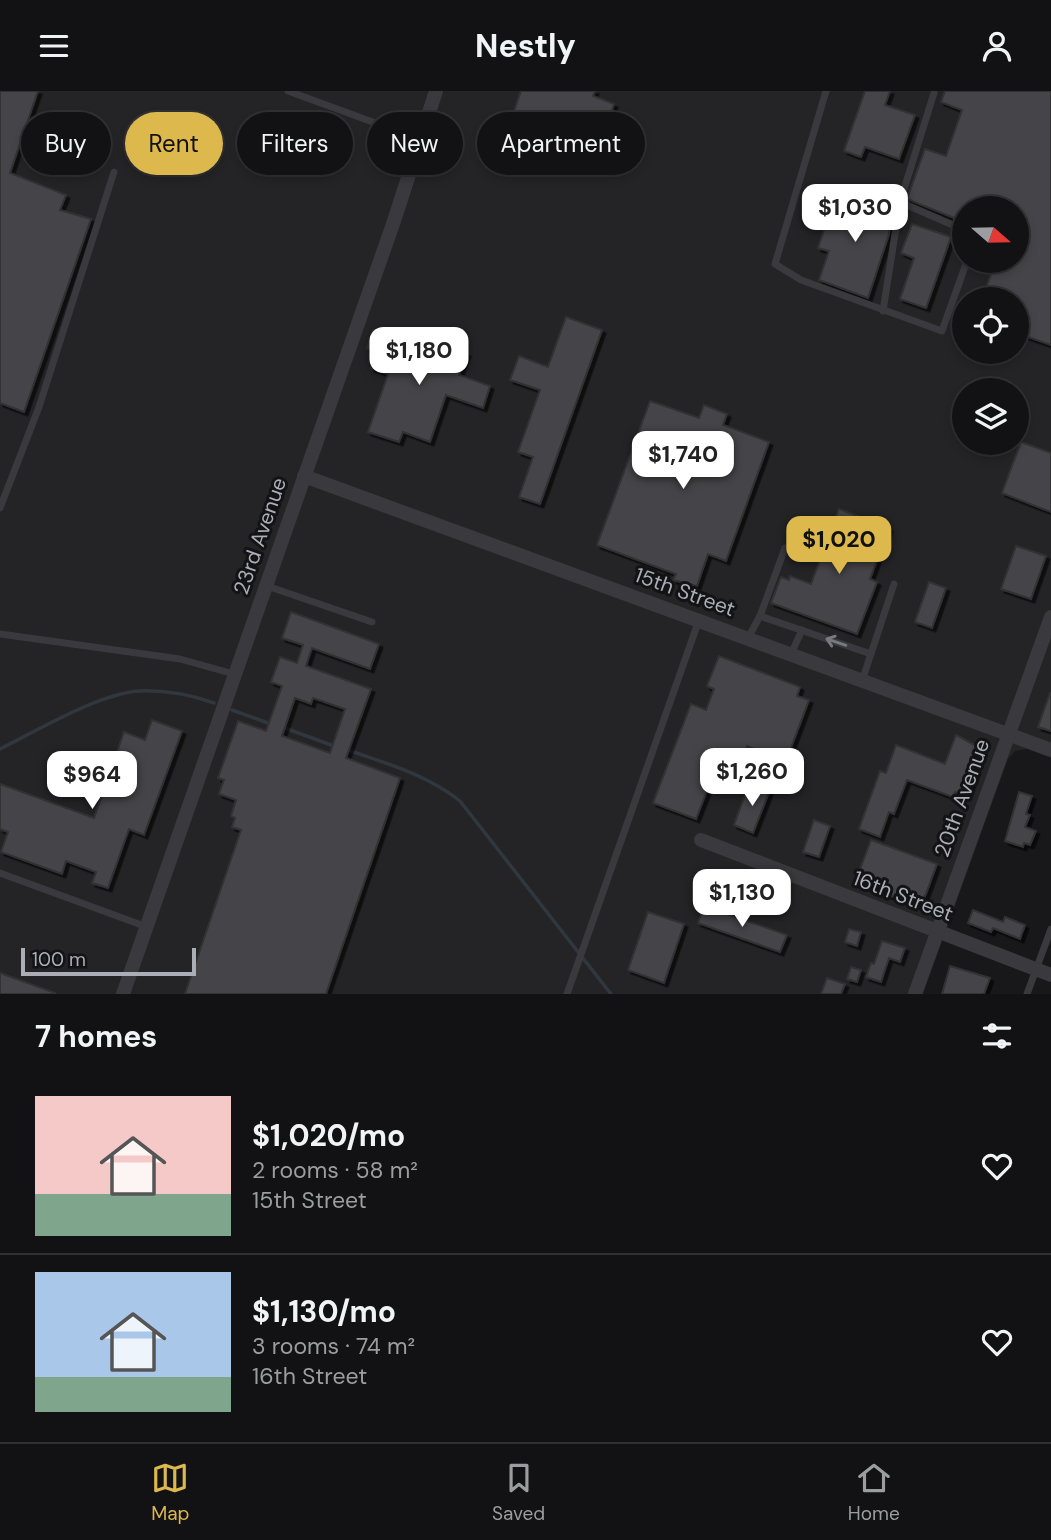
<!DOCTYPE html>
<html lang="en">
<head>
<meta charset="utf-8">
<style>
  :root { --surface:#121113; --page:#1b1a1c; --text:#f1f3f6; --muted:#9c9da0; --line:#313133; --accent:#dcb84d }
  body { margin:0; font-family:"DM Sans",sans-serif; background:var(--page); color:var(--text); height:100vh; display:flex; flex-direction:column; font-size:26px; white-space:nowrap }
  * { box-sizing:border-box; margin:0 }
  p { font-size:23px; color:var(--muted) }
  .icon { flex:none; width:38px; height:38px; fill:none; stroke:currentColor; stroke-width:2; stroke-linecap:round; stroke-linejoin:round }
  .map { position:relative; height:903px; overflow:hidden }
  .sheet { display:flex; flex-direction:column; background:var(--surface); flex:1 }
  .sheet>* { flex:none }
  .guide { position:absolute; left:21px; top:21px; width:700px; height:63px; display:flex; gap:14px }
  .needle { width:46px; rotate:110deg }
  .fabs { position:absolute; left:952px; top:105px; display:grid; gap:14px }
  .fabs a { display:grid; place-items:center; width:77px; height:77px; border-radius:50%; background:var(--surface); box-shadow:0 4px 10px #0003,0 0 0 2px var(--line); font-size:35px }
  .scale { position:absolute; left:21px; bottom:18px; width:175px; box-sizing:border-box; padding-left:7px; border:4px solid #abaeb7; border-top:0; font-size:19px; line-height:24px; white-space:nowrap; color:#abaeb7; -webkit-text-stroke:5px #131214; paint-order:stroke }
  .price { position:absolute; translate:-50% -60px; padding:0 16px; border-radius:14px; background:#fff; color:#222; font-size:23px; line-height:46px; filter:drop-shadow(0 2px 4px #0008) }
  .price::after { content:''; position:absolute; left:50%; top:42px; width:21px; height:16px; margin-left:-10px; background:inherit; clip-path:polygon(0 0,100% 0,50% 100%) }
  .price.selected { background:var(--accent); color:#111 }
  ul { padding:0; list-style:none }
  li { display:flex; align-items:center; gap:21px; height:175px; padding:0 35px }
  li+li { border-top:2px solid var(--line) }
  li span { display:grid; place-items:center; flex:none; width:196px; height:140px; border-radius:0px; color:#555 }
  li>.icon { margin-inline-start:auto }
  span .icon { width:84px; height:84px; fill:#fffc; stroke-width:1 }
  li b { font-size:30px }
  h2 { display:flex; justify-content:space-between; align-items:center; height:84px; padding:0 35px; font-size:30px }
  .tag { padding:0 24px; border-radius:32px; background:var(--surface); box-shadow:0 4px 10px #0003,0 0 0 2px var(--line); font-size:24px; line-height:63px }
  .tag.selected { background:var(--accent); color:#111 }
  header { display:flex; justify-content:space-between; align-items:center; height:91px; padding:0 35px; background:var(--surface); font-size:32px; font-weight:700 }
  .tabs { display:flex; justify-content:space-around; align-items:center; height:98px; border-top:2px solid var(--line); background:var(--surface); font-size:19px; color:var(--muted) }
  .tabs a { display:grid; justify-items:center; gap:4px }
  .tabs .selected { color:var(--accent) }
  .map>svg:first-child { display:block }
  .built { fill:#242426; fill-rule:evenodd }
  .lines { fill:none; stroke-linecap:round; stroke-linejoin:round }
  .stream { stroke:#31373e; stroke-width:3.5 }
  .building { fill:#454549; stroke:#323235; stroke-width:2; fill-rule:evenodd; filter:url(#shadow) }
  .lane { stroke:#39393e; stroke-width:7 }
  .street { stroke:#39393e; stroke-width:14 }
  .oneway { stroke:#787981 }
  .labels { text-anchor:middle; stroke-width:6; stroke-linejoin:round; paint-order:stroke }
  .street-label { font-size:21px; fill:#abaeb7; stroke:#131214 }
</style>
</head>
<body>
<header><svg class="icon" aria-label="menu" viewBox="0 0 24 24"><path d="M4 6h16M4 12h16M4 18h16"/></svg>Nestly<svg class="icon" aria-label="person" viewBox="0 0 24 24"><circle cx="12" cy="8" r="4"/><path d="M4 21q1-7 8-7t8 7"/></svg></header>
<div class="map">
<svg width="1051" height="903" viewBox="0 0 1051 903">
  <defs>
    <filter id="shadow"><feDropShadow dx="3.5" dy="3.5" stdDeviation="0" flood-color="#0009"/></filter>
  </defs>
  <rect width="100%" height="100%" fill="#181719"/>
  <!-- built -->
  <path class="built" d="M0,0H1051V667L1027,658L1015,660L1008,668L923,903H0ZM964,117H1017V170H964ZM964,208H1017V261H964ZM964,299H1017V352H964Z"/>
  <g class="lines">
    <!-- stream -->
    <g class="stream">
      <polyline points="232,619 271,633"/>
      <polyline points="282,636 334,655"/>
      <path d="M0,658C38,639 98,603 139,600C164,599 191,604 214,612"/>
      <path d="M345,658C385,672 426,683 460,710L611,903"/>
    </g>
  </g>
  <!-- building -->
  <g class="building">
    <polygon points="0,0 38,0 10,82 66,104 60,119 91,128 24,321 0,312"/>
    <polygon points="521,0 595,0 593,5 614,13 606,37 621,42 611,71 574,60 569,75 503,52"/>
    <polygon points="865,0 890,0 885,14 915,24 899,68 865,56 861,66 844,60"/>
    <polygon points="945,0 1051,0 1051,254 1017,242 1017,208 982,208 996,170 1017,170 1017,117 964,117 964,131 907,108 925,58 946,65 962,19 941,11"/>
    <polygon points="836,102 880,116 881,112 893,116 889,143 868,207 819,189 829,160 818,157"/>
    <polygon points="912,133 951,146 926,217 900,208 914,167 901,162"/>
    <polygon points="566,226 602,239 540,413 519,406 533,366 518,361 540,299 510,289 519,265 548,276"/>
    <polygon points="373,239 392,246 388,257 410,265 417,244 467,262 459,284 490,295 483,317 446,304 430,351 403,341 399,351 368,341 388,283 371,277 377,261 367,257"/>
    <polygon points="650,310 699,327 704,314 727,323 723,334 769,351 726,470 708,463 697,495 673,489 676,483 597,454"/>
    <polygon points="1021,351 1051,362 1051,421 1002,402"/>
    <polygon points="839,418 889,437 870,488 877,491 857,543 771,512 781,486 789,489 790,485 811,493"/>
    <polygon points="1016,455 1046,465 1031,508 1001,498"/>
    <polygon points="929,491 946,497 932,537 915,531"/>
    <path d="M291,521L379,553L370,578L312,557L306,575L371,598L346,667L400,687L326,903H185L241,739L232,736L235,727L231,725L236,709L219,703L224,689L218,687L238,630L266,640L282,595L271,591L280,566L297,572L303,554L282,547ZM295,607L311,613L313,607L345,618L330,662L282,645Z"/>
    <polygon points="719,565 800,596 797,605 809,609 786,670 747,655 732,695 712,687 696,728 653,712 691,613 706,619 714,598 707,595"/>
    <polygon points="1050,602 1051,602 1051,640 1038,636"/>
    <polygon points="152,629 182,640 144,744 129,738 108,797 92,792 96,781 66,770 62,783 1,761 8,741 0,738 0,693 94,727 124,641 145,649"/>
    <polygon points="956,644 980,657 971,682 975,684 967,705 955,701 953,706 907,689 894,723 889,721 880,746 859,738 880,680 886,682 896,654 945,673"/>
    <polygon points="758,691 771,696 753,742 734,734 745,704 752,707"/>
    <polygon points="1019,701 1032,705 1026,723 1030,724 1025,736 1036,740 1030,754 1024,752 1023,756 1005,750"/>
    <polygon points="814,729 830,735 819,766 803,761"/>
    <polygon points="871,749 937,773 921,816 855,792"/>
    <polygon points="704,815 787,844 780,861 698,832"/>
    <polygon points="973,819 1003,831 1005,826 1025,834 1020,848 993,837 991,841 968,832"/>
    <polygon points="648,821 684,833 664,892 628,879"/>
    <polygon points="849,838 861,841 857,855 845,851"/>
    <polygon points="882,850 905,857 900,871 889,867 881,891 866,886 871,872 874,873"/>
    <polygon points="950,875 990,887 984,903 942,903"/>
    <polygon points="851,876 861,879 857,891 847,888"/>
    <polygon points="0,882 55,902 55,903 0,903"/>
    <polygon points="827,887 845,893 841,903 821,903"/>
  </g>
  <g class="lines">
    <!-- lane -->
    <g class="lane">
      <polyline points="288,0 419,48"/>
      <polyline points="826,0 775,173 801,189 942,240 967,170"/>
      <polyline points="934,2 900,111 964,139"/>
      <polyline points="883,220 900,111"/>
      <polyline points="0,417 39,316 114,81"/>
      <polyline points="267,495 372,531"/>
      <polyline points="760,525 871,563"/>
      <polyline points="0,543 180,568 234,583"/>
      <polyline points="748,547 760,525 785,457"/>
      <polyline points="791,563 802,539"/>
      <polyline points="862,590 894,493"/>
      <polyline points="0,782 147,836"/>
      <polyline points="567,903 699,529"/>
      <polyline points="1027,903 1051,838"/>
    </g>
    <!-- street -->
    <g class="street">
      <polyline points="304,385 1051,659"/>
      <polyline points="701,749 1051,884"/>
      <polyline points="123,903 394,130 436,0"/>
      <polyline points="915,903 1051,526"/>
    </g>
  </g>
  <!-- one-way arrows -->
  <defs><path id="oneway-shaft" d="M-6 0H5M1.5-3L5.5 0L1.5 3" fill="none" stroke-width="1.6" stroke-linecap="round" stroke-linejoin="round" transform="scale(1.75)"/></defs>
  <use class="oneway" href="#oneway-shaft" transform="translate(836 551) rotate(-161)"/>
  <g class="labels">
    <!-- street labels -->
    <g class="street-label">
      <text transform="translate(260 445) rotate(-71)" y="7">23rd Avenue</text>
      <text transform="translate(685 501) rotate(20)" y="7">15th Street</text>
      <text transform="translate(962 707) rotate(-70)" y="7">20th Avenue</text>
      <text transform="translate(903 805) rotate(21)" y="7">16th Street</text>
    </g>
  </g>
</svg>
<div class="fabs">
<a><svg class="needle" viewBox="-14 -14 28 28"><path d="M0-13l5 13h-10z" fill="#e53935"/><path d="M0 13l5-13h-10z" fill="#9c9da0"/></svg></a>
<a><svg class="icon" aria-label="locate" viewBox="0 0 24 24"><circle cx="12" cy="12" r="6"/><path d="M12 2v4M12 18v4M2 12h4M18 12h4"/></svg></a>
<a><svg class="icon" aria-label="layers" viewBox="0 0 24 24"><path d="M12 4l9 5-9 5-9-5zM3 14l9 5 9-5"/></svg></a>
</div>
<div class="scale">100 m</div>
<b class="price" style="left:855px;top:153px">$1,030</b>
<b class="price" style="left:419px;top:296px">$1,180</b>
<b class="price" style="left:683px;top:400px">$1,740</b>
<b class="price selected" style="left:839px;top:485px">$1,020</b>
<b class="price" style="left:752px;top:717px">$1,260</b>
<b class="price" style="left:92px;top:720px">$964</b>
<b class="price" style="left:742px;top:838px">$1,130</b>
<div class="guide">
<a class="tag">Buy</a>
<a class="tag selected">Rent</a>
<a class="tag">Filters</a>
<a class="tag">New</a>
<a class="tag">Apartment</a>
</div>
</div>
<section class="sheet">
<h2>7 homes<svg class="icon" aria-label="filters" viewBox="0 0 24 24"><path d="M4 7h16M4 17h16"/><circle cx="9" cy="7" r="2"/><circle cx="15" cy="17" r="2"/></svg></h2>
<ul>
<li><span style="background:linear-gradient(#f6c9c9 70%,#7fa58c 0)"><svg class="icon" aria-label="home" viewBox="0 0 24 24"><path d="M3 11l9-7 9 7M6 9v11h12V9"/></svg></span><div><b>$1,020/mo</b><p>2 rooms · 58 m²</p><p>15th Street</p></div><svg class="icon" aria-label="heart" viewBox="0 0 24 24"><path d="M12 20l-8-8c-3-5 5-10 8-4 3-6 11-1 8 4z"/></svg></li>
<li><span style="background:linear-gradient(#a9c7e8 75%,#7fa58c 0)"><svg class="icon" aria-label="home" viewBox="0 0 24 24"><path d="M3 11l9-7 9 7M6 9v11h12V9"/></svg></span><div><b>$1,130/mo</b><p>3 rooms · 74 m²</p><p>16th Street</p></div><svg class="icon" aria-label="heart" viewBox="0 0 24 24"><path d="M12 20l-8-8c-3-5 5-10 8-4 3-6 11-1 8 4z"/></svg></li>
</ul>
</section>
<nav class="tabs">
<a class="selected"><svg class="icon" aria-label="map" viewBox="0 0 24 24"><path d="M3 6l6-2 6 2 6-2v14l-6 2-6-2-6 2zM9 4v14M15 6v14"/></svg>Map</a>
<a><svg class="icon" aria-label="saved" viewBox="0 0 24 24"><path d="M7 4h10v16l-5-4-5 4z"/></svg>Saved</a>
<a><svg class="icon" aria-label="home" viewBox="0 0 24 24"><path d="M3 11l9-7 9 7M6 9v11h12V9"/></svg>Home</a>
</nav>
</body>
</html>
